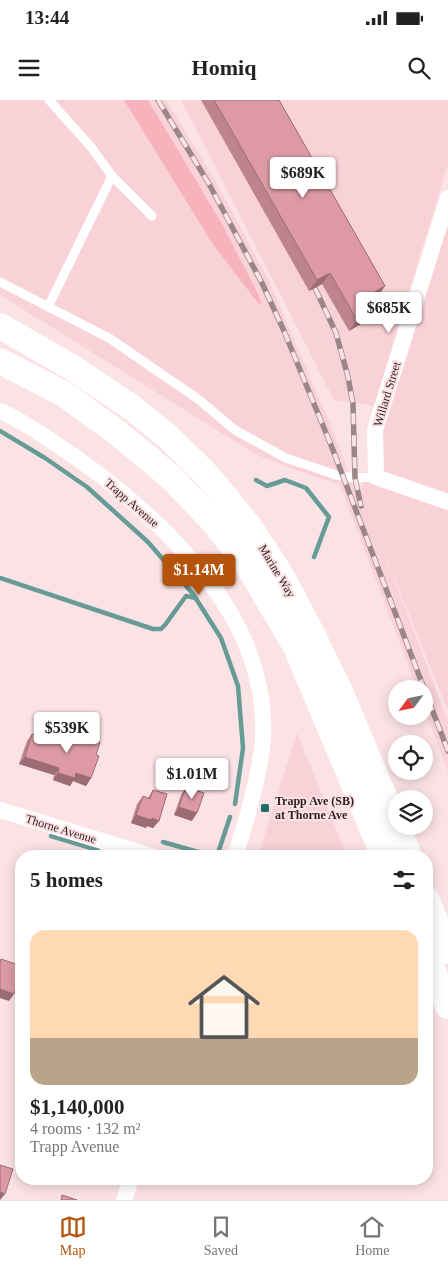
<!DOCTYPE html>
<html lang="en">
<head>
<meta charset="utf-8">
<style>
  :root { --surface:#fff; --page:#f2f2f2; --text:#222; --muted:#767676; --line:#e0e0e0; --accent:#b45309 }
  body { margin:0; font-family:Georgia,serif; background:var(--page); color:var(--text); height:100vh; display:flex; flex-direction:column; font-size:19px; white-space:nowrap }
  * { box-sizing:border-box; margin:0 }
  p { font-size:16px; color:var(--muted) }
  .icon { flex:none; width:28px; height:28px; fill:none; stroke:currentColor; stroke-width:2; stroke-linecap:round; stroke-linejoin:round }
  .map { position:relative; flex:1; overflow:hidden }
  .panel { position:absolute; left:15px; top:750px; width:418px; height:335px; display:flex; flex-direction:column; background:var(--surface); border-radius:20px; box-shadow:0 2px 12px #0003 }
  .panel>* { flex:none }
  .needle { width:32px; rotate:237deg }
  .buttons { position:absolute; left:388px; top:580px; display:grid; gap:10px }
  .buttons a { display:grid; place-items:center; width:45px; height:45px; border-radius:50%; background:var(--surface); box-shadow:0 2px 12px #0003; font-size:25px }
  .price { position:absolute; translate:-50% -42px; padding:0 11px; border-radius:5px; background:#fff; color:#222; font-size:16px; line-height:32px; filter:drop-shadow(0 1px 2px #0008) }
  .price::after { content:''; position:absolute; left:50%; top:30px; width:15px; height:11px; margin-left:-8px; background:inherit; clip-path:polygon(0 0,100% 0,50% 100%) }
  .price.selected { background:var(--accent); color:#fff }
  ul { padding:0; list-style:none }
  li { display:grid; align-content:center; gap:10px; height:265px; padding:0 15px }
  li+li { border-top:1px solid var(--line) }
  li span { display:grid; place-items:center; height:155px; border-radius:15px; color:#555 }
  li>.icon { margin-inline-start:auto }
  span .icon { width:90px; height:90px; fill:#fffc; stroke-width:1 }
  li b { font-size:21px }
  h2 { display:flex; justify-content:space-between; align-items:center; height:60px; padding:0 15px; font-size:21px }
  .status { display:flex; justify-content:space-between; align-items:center; height:35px; padding:0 25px; background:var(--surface); direction:ltr }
  .status svg { height:14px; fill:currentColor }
  header { display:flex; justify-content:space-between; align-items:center; height:65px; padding:0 15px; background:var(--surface); font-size:22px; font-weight:800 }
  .menu { display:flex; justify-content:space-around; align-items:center; height:70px; border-top:1px solid var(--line); background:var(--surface); font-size:14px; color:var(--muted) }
  .menu a { display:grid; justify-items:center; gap:2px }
  .menu .selected { color:var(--accent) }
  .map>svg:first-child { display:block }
  .built { fill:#f9d2d7 }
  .green { fill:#f6b3bc }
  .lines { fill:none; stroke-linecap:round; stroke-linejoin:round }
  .stream { stroke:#679c96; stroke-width:4.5 }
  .lane { stroke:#fff; stroke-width:9 }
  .street { stroke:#fff; stroke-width:16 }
  .primary { stroke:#fff; stroke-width:26 }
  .rail-casing { stroke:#9b878a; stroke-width:5.5 }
  .rail { stroke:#fbe2e5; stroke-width:4; stroke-dasharray:11; stroke-linecap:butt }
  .wall { fill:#be848d }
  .shaded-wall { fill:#9b6c73 }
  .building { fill:#dd9aa4; stroke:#9b6c73 }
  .poi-dot { fill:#216b64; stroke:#fbe2e5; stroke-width:2 }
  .labels { text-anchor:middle; stroke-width:4; stroke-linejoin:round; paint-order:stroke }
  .street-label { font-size:12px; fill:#2c1e20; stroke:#fbe2e5 }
  .poi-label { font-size:12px; font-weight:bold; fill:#2c1e20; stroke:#fbe2e5; text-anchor:start }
</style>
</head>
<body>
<div class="status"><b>13:44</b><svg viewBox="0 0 49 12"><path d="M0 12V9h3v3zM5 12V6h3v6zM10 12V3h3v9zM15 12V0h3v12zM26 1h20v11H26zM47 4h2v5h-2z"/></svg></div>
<header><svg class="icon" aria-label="menu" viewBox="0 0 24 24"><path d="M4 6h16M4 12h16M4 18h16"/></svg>Homiq<svg class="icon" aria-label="search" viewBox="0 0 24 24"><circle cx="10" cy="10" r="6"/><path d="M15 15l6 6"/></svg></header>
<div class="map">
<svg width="448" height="1100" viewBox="0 0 448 1100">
  <rect width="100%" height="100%" fill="#fbe2e5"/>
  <!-- built -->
  <g class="built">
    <polygon points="0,0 166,0 215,80 269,181 336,338 355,390 360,392 393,294 448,122 448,611 379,440 448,621 448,672 424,608 424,589 417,589 340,385 301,372 257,355 0,195"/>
    <polygon points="181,0 448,0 448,64 374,306 334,300"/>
    <polygon points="297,633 347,756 258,756"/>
  </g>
  <!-- green -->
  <polygon class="green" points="124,0 148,0 222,124 258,194 261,202 261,204 258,203 212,143"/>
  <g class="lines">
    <!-- stream -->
    <g class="stream">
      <polyline points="0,331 45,358 87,387 148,442 193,494 221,538 238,586 243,648 235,704"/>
      <polyline points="256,380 267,386 285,380 306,388 329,417 314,457"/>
      <polyline points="0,478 153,529 161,529 165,525 186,496 196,498"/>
      <polyline points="51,736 98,750"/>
      <polyline points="163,742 212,756"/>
      <polyline points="111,753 121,756"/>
      <polyline points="217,756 230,717"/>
    </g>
    <!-- lane -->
    <g class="lane">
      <polyline points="49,0 91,47 112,76 152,116"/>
      <polyline points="0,182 109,238 198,299 235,330 286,358 336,375 355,378 376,377"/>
      <polyline points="48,207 112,76"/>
    </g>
    <!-- street -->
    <g class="street">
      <polyline points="448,98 375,330 376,377 448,402"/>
      <path d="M0,311C20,320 40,333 59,346C124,389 200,455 237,525C255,559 265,600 263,638C263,646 261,653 260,661C255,693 245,725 235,756"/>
      <polyline points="0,710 151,756"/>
      <polyline points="124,1100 131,1079"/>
    </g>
    <!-- primary -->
    <g class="primary">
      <polyline points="0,226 73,268 134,309 168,337 202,370 218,388 251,429 281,475 311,532 339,589 409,756"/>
      <polyline points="0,261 64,294 119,334 172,378 211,419 247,464 296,547 384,756"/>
      <polyline points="426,799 448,851"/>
      <polyline points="426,855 448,906"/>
    </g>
    <!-- rail casing -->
    <g class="rail-casing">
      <g id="rail">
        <polyline points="158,0 209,84 262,183 284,231 331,345 448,651"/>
        <polyline points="315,188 336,233 348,277 353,304 355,378 361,406"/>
      </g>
    </g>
    <!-- rail -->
    <use href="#rail" class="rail"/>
  </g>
  <!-- wall -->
  <g class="wall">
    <polygon points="201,0 279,0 385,186 377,197 374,199 371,218 349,231 322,184 309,191"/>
    <polygon points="72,630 96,640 96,655 91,678 86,686 73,681 70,686 53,680 54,675 19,664 27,641 32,634 65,644 67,637"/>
    <polygon points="186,687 192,721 174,715 181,695"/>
    <polygon points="153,690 159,721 153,728 147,726 146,728 131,723 137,704 143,696 148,698"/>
  </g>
  <!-- shaded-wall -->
  <g class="shaded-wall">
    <polygon points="330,173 322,184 309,191 317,180"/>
    <polygon points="385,186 377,197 363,205 371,194"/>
    <polygon points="379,207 371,218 349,231 357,220"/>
    <polygon points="25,657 59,668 54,675 19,664"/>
    <polygon points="58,673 76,673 91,678 86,686 73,681 70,686 53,680"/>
    <polygon points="179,707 197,713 192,721 174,715"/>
    <polygon points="136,715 152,718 159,721 153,728 147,726 146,728 131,723"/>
    <polygon points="0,889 14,894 9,901 0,898"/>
    <polygon points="0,1092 5,1094 0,1100"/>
  </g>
  <!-- building -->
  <g class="building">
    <polygon points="214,0 279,0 385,186 371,194 379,207 357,220 330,173 317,180"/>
    <polygon points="72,630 97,638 96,640 100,642 96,655 99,656 91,678 76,673 75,678 58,673 59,668 25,657 32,634 67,645"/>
    <polygon points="186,687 204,693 197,713 179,707"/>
    <polygon points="153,690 167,694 159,721 152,718 151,720 136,715 143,696 150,699"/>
    <polygon points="1,859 21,866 21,873 14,894 0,889 0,862"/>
    <polygon points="426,970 432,972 426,997"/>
    <polygon points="0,1065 13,1069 5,1094 0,1092"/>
    <polygon points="62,1095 77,1100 61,1100"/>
  </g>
  <!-- markers -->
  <rect class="poi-dot" x="260" y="703" width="10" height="10" rx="2.5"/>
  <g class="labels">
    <!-- street labels -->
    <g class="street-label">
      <text transform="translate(387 294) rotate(-73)" y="4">Willard Street</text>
      <text transform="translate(132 403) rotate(41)" y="4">Trapp Avenue</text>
      <text transform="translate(277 471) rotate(59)" y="4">Marine Way</text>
      <text transform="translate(61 729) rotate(17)" y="4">Thorne Avenue</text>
    </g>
    <!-- poi labels -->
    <g class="poi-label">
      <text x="275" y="705">Trapp Ave (SB)<tspan x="275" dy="14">at Thorne Ave</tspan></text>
    </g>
  </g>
</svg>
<div class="buttons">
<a><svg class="needle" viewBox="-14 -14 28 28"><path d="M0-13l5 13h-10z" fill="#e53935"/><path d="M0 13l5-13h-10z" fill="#767676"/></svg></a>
<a><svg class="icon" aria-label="locate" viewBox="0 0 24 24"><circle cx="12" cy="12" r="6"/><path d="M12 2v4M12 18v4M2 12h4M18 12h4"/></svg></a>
<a><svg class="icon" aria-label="layers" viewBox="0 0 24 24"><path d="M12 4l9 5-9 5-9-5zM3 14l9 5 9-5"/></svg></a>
</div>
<b class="price" style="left:303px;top:99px">$689K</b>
<b class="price" style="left:389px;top:234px">$685K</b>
<b class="price selected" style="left:199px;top:496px">$1.14M</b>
<b class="price" style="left:67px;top:654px">$539K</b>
<b class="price" style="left:192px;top:700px">$1.01M</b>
<section class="panel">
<h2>5 homes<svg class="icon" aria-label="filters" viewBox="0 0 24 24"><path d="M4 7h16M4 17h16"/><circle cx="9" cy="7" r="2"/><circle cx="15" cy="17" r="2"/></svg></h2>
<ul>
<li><span style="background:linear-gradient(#ffd9b3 70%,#b9a48a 0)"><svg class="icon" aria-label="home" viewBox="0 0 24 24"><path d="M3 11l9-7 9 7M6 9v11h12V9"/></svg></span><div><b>$1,140,000</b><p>4 rooms · 132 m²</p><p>Trapp Avenue</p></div></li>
</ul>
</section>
</div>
<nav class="menu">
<a class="selected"><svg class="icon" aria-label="map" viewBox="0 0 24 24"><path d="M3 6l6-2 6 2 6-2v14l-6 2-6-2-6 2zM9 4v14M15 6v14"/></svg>Map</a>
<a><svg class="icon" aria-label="saved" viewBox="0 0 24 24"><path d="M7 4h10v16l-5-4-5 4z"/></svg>Saved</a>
<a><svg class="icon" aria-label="home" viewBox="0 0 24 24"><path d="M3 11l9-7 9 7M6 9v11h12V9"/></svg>Home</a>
</nav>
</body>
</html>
